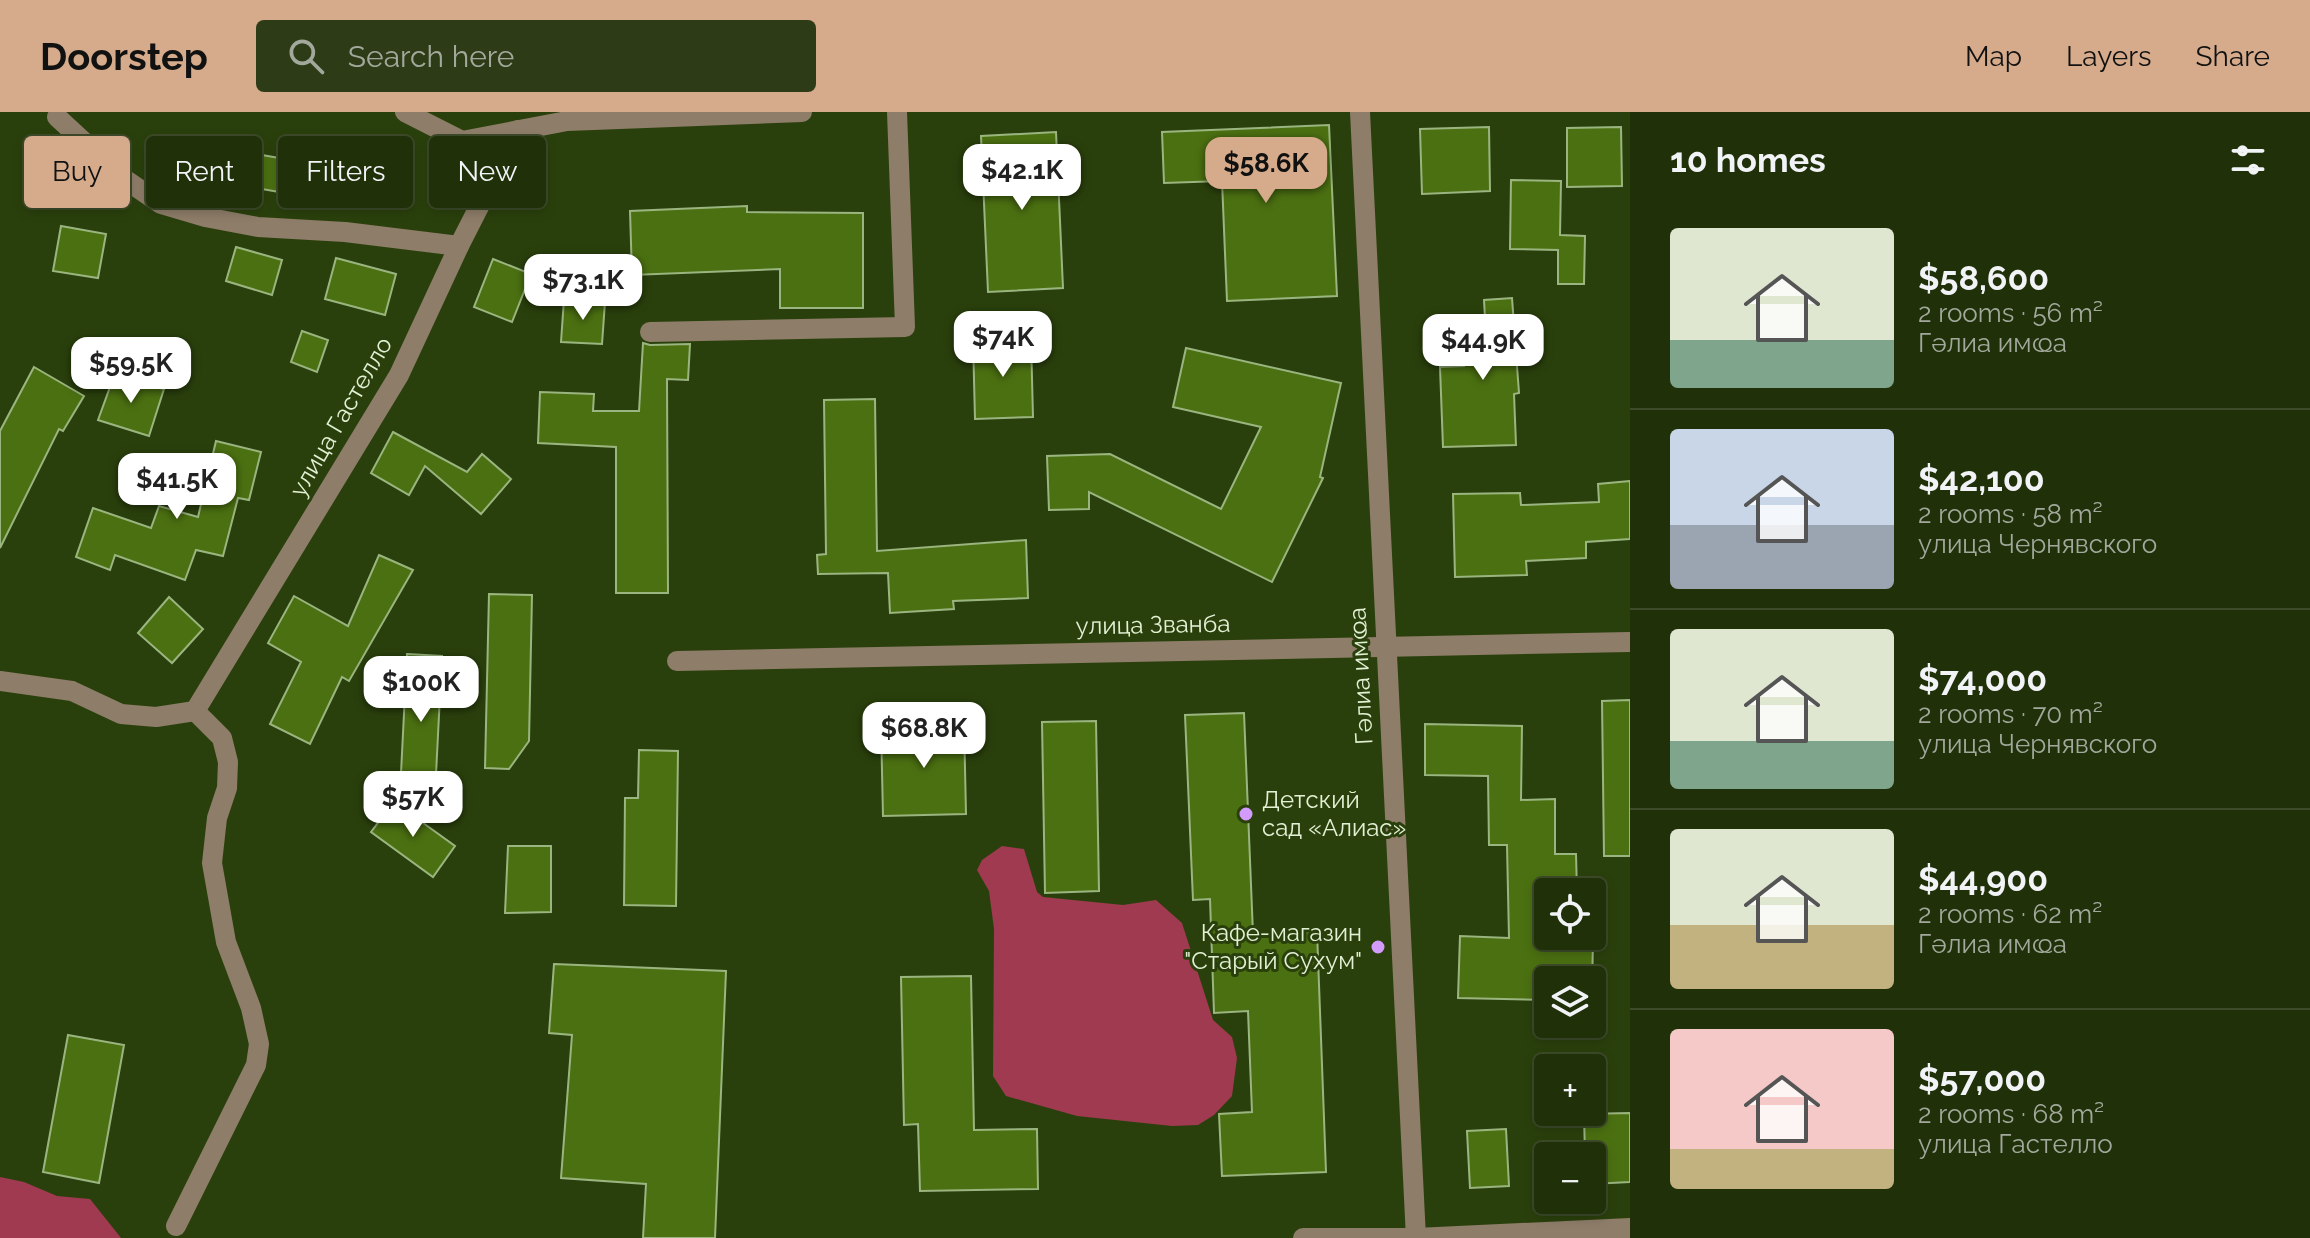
<!DOCTYPE html>
<html lang="en">
<head>
<meta charset="utf-8">
<style>
  :root { --surface:#203009; --page:#2d3c17; --text:#f1f3f6; --muted:#a2a99c; --line:#3d4b2a; --accent:#d6ab8b }
  body { margin:0; font-family:Raleway,sans-serif; background:var(--page); color:var(--text); height:100vh; display:flex; flex-direction:column; font-size:30px; white-space:nowrap }
  * { box-sizing:border-box; margin:0 }
  p { font-size:26px; color:var(--muted) }
  .icon { flex:none; width:44px; height:44px; fill:none; stroke:currentColor; stroke-width:2; stroke-linecap:round; stroke-linejoin:round }
  .map { position:relative; flex:1; overflow:hidden }
  .details { display:flex; flex-direction:column; background:var(--surface); width:680px }
  .details>* { flex:none }
  .top-card { position:absolute; left:24px; top:24px; width:760px; height:72px; display:flex; gap:16px }
  .controls { position:absolute; left:1534px; top:766px; display:grid; gap:16px }
  .controls a { display:grid; place-items:center; width:72px; height:72px; border-radius:8px; background:var(--surface); box-shadow:0 4px 12px #0003,0 0 0 2px var(--line); font-size:40px }
  .price { position:absolute; translate:-50% -68px; padding:0 18px; border-radius:16px; background:#fff; color:#222; font-size:26px; line-height:52px; filter:drop-shadow(0 2px 4px #0008) }
  .price::after { content:''; position:absolute; left:50%; top:48px; width:24px; height:18px; margin-left:-12px; background:inherit; clip-path:polygon(0 0,100% 0,50% 100%) }
  .price.on { background:var(--accent); color:#111 }
  ul { padding:0; list-style:none }
  li { display:flex; align-items:center; gap:24px; height:200px; padding:0 40px }
  li+li { border-top:2px solid var(--line) }
  li span { display:grid; place-items:center; flex:none; width:224px; height:160px; border-radius:8px; color:#555 }
  li>.icon { margin-inline-start:auto }
  span .icon { width:96px; height:96px; fill:#fffc; stroke-width:1 }
  li b { font-size:34px }
  h2 { display:flex; justify-content:space-between; align-items:center; height:96px; padding:0 40px; font-size:34px }
  .chip { padding:0 28px; border-radius:8px; background:var(--surface); box-shadow:0 4px 12px #0003,0 0 0 2px var(--line); font-size:28px; line-height:72px }
  .chip.on { background:var(--accent); color:#111 }
  header { display:flex; align-items:center; gap:48px; box-sizing:border-box; height:112px; padding:0 40px; background:var(--accent); color:#111 }
  header strong { font-size:38px }
  nav { display:flex; gap:44px; margin-inline-start:auto; font-size:28px }
  .search { width:560px; height:72px; background:var(--page); display:flex; align-items:center; gap:20px; box-sizing:border-box; padding:0 28px; border-radius:8px; color:var(--muted); font-size:30px }
  main { display:flex; flex:1; min-height:0 }
  .map>svg:first-child { display:block }
  .green { fill:#9f3a51 }
  .building { fill:#4b7011; stroke:#9bb580; stroke-width:2 }
  .lines { fill:none; stroke-linecap:round; stroke-linejoin:round }
  .minor { stroke:#8e7d69; stroke-width:20 }
  .poi-dot { fill:#d39cfc; stroke:#2a400c; stroke-width:3 }
  .labels { text-anchor:middle; stroke-width:6; stroke-linejoin:round; paint-order:stroke }
  .street-label { font-size:24px; fill:#e2f0d4; stroke:#2a400c }
  .poi-label { font-size:24px; fill:#e2f0d4; stroke:#2a400c; text-anchor:start }
</style>
</head>
<body>
<header>
<strong>Doorstep</strong>
<div class="search"><svg class="icon" aria-label="search" viewBox="0 0 24 24"><circle cx="10" cy="10" r="6"/><path d="M15 15l6 6"/></svg>Search here</div>
<nav><a>Map</a><a>Layers</a><a>Share</a></nav>
</header>
<main>
<div class="map">
<svg width="1630" height="1126" viewBox="0 0 1630 1126">
  <rect width="100%" height="100%" fill="#2a400c"/>
  <!-- green -->
  <g class="green">
    <polygon points="1002,734 1024,737 1037,780 1043,785 1123,793 1156,788 1182,811 1213,908 1232,925 1237,946 1232,984 1214,1003 1198,1013 1172,1014 1077,1004 1006,984 993,964 994,817 989,779 977,758 982,748"/>
    <polygon points="0,1065 24,1070 57,1084 90,1087 121,1126 0,1126"/>
  </g>
  <!-- building -->
  <g class="building">
    <polygon points="1329,13 1337,184 1227,189 1222,69 1164,71 1162,20"/>
    <polygon points="1489,15 1490,79 1422,82 1420,17"/>
    <polygon points="1621,15 1622,74 1567,75 1567,16"/>
    <polygon points="1056,20 1063,176 988,180 981,24"/>
    <polygon points="262,43 314,52 308,85 256,76"/>
    <polygon points="1511,68 1561,69 1560,123 1585,124 1584,172 1558,172 1558,138 1510,137"/>
    <polygon points="747,94 747,100 863,101 863,196 780,196 780,157 632,163 630,99"/>
    <polygon points="61,114 106,122 98,166 53,159"/>
    <polygon points="236,135 282,148 272,183 226,169"/>
    <polygon points="336,146 396,162 385,203 325,187"/>
    <polygon points="493,147 531,162 512,210 474,195"/>
    <polygon points="1512,186 1519,281 1514,282 1516,333 1443,335 1440,255 1464,254 1461,208 1485,206 1484,188"/>
    <polygon points="564,187 605,190 602,232 561,230"/>
    <polygon points="302,219 328,228 317,260 291,250"/>
    <polygon points="1031,227 1033,305 975,307 973,228"/>
    <polygon points="643,231 650,233 690,232 688,268 667,267 668,481 616,481 616,335 538,331 540,280 594,282 593,299 639,299"/>
    <polygon points="1186,236 1341,271 1320,365 1323,366 1272,470 1089,380 1089,397 1049,398 1047,344 1110,342 1221,397 1261,315 1173,295"/>
    <polygon points="34,255 84,284 63,319 59,317 0,436 0,319"/>
    <polygon points="114,264 164,277 149,324 98,308"/>
    <polygon points="875,287 877,439 1026,428 1028,486 953,489 954,497 890,501 888,461 818,462 817,443 826,442 824,288"/>
    <polygon points="393,320 467,360 482,342 511,367 481,402 425,354 409,383 371,361"/>
    <polygon points="216,329 261,340 249,388 238,386 223,444 196,438 185,468 115,443 110,458 76,445 93,396 151,416 159,394 198,405"/>
    <polygon points="1630,369 1630,427 1586,430 1586,446 1526,449 1527,463 1455,465 1453,382 1520,381 1521,393 1599,390 1598,372"/>
    <polygon points="379,443 413,458 349,569 342,565 310,632 270,612 301,550 268,531 294,484 348,514"/>
    <polygon points="489,482 532,483 529,629 509,657 485,656"/>
    <polygon points="169,485 203,517 172,551 138,521"/>
    <polygon points="407,542 442,544 435,682 400,681"/>
    <polygon points="1630,588 1630,744 1604,744 1602,589"/>
    <polygon points="1244,601 1253,822 1317,819 1326,1060 1222,1064 1219,1002 1252,1000 1248,899 1214,901 1210,787 1193,788 1185,603"/>
    <polygon points="1096,609 1099,779 1045,781 1042,610"/>
    <polygon points="964,611 966,702 883,704 881,614"/>
    <polygon points="1425,612 1522,614 1521,688 1555,687 1555,742 1576,742 1577,780 1548,780 1548,827 1593,828 1592,876 1592,868 1548,868 1548,888 1458,886 1460,824 1509,826 1507,733 1489,733 1488,664 1425,663"/>
    <polygon points="639,638 678,639 676,794 624,793 625,686 638,686"/>
    <polygon points="394,690 455,734 433,765 371,720"/>
    <polygon points="508,734 551,734 551,800 505,801"/>
    <polygon points="554,852 726,859 715,1126 643,1126 646,1072 561,1066 572,923 549,921"/>
    <polygon points="971,864 974,1018 1037,1017 1038,1077 920,1079 918,1012 904,1013 901,865"/>
    <polygon points="68,923 124,933 99,1071 43,1060"/>
    <polygon points="1630,1001 1630,1070 1592,1072 1592,1044 1585,1044 1584,1002"/>
    <polygon points="1506,1017 1509,1074 1470,1076 1467,1019"/>
  </g>
  <g class="lines">
    <!-- minor -->
    <g class="minor">
      <polyline points="405,0 462,29 567,9 802,0"/>
      <polyline points="1360,0 1416,1126"/>
      <polyline points="57,5 123,66 161,92 205,105 258,115 345,120 459,134"/>
      <polyline points="650,220 905,215 897,0"/>
      <polyline points="677,549 1630,530"/>
      <polyline points="0,569 72,579 121,602 156,605 195,599 399,263 459,134 518,18"/>
      <polyline points="176,1114 256,953 259,932 251,896 226,830 212,751 217,706 227,676 228,650 222,626 195,599"/>
      <polyline points="1303,1126 1416,1126 1630,1116"/>
    </g>
  </g>
  <!-- markers -->
  <g class="poi-dot">
    <circle cx="1246" cy="702" r="8"/>
    <circle cx="1378" cy="835" r="8"/>
  </g>
  <g class="labels">
    <!-- street labels -->
    <g class="street-label">
      <text transform="translate(341 305) rotate(-60)" y="8">улица Гастелло</text>
      <text transform="translate(1153 513) rotate(-1)" y="8">улица Званба</text>
      <text transform="translate(1361 564) rotate(-93)" y="8">Гәлиа имҩа</text>
    </g>
    <!-- poi labels -->
    <g class="poi-label">
      <text x="1262" y="696">Детский<tspan x="1262" dy="28">сад «Алиас»</tspan></text>
      <text x="1362" y="829" text-anchor="end">Кафе-магазин<tspan x="1362" dy="28">"Старый Сухум"</tspan></text>
    </g>
  </g>
</svg>
<div class="controls">
<a><svg class="icon" aria-label="locate" viewBox="0 0 24 24"><circle cx="12" cy="12" r="6"/><path d="M12 2v4M12 18v4M2 12h4M18 12h4"/></svg></a>
<a><svg class="icon" aria-label="layers" viewBox="0 0 24 24"><path d="M12 4l9 5-9 5-9-5zM3 14l9 5 9-5"/></svg></a>
<a>+</a>
<a>−</a>
</div>
<b class="price on" style="left:1266px;top:93px">$58.6K</b>
<b class="price" style="left:1022px;top:100px">$42.1K</b>
<b class="price" style="left:583px;top:210px">$73.1K</b>
<b class="price" style="left:1003px;top:267px">$74K</b>
<b class="price" style="left:1483px;top:270px">$44.9K</b>
<b class="price" style="left:131px;top:293px">$59.5K</b>
<b class="price" style="left:177px;top:409px">$41.5K</b>
<b class="price" style="left:421px;top:612px">$100K</b>
<b class="price" style="left:924px;top:658px">$68.8K</b>
<b class="price" style="left:413px;top:727px">$57K</b>
<div class="top-card">
<a class="chip on">Buy</a>
<a class="chip">Rent</a>
<a class="chip">Filters</a>
<a class="chip">New</a>
</div>
</div>
<section class="details">
<h2>10 homes<svg class="icon" aria-label="filters" viewBox="0 0 24 24"><path d="M4 7h16M4 17h16"/><circle cx="9" cy="7" r="2"/><circle cx="15" cy="17" r="2"/></svg></h2>
<ul>
<li><span style="background:linear-gradient(#dfe7d0 70%,#7fa58c 0)"><svg class="icon" aria-label="home" viewBox="0 0 24 24"><path d="M3 11l9-7 9 7M6 9v11h12V9"/></svg></span><div><b>$58,600</b><p>2 rooms · 56 m²</p><p>Гәлиа имҩа</p></div></li>
<li><span style="background:linear-gradient(#c9d6e8 60%,#9aa5b1 0)"><svg class="icon" aria-label="home" viewBox="0 0 24 24"><path d="M3 11l9-7 9 7M6 9v11h12V9"/></svg></span><div><b>$42,100</b><p>2 rooms · 58 m²</p><p>улица Чернявского</p></div></li>
<li><span style="background:linear-gradient(#dfe7d0 70%,#7fa58c 0)"><svg class="icon" aria-label="home" viewBox="0 0 24 24"><path d="M3 11l9-7 9 7M6 9v11h12V9"/></svg></span><div><b>$74,000</b><p>2 rooms · 70 m²</p><p>улица Чернявского</p></div></li>
<li><span style="background:linear-gradient(#dfe7d0 60%,#c2b280 0)"><svg class="icon" aria-label="home" viewBox="0 0 24 24"><path d="M3 11l9-7 9 7M6 9v11h12V9"/></svg></span><div><b>$44,900</b><p>2 rooms · 62 m²</p><p>Гәлиа имҩа</p></div></li>
<li><span style="background:linear-gradient(#f6c9c9 75%,#c2b280 0)"><svg class="icon" aria-label="home" viewBox="0 0 24 24"><path d="M3 11l9-7 9 7M6 9v11h12V9"/></svg></span><div><b>$57,000</b><p>2 rooms · 68 m²</p><p>улица Гастелло</p></div></li>
</ul>
</section>
</main>
</body>
</html>
